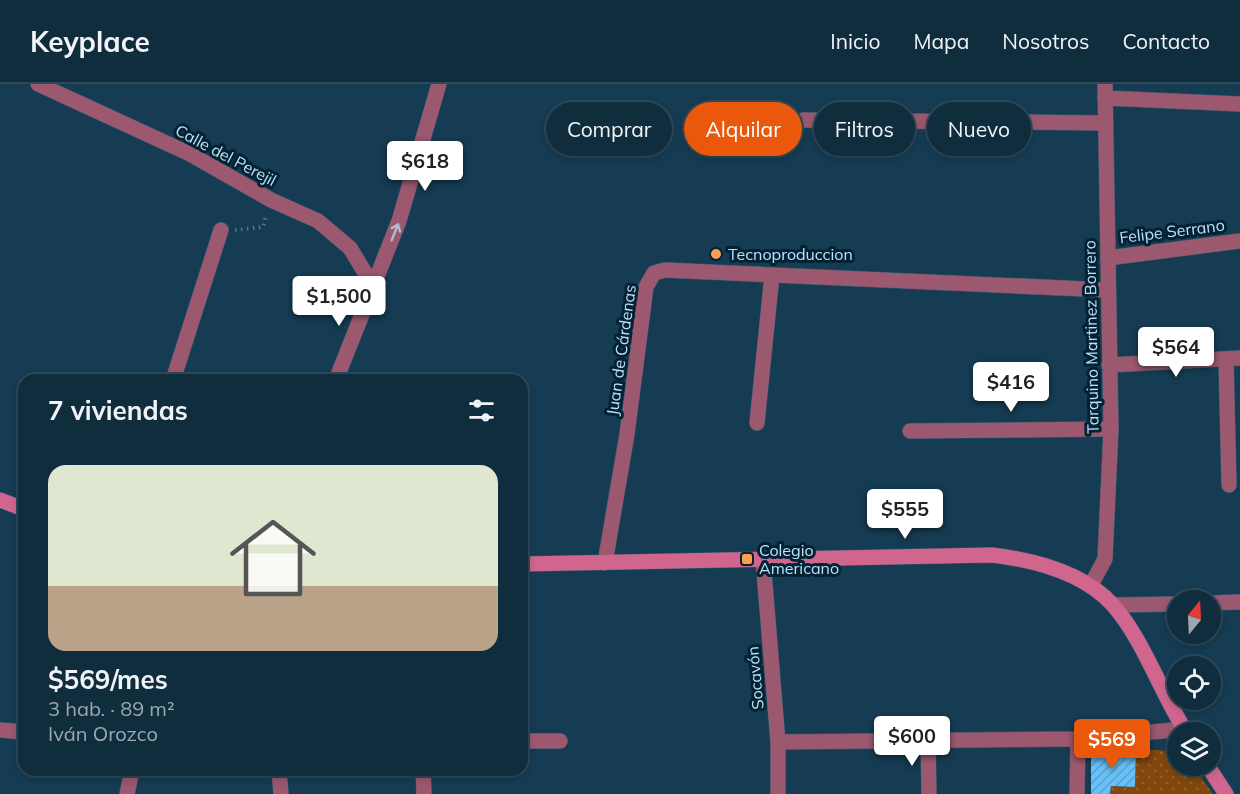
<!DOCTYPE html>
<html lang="es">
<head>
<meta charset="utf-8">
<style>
  :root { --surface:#102d3e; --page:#193545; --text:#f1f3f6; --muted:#9ca8b0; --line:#304958; --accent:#ea580c }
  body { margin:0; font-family:Mulish,sans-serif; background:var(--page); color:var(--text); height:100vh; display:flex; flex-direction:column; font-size:22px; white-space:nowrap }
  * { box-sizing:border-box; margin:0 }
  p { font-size:20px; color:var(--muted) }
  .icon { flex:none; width:33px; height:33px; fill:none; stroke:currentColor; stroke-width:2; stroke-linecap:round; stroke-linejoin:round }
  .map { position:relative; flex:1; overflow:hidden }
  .details { position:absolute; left:18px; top:290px; width:510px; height:402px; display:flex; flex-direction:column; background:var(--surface); border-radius:18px; box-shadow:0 3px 9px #0003,0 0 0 2px var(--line) }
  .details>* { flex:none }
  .top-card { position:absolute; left:546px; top:18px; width:570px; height:54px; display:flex; gap:12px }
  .needle { width:39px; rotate:18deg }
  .fabs { position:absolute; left:1167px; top:506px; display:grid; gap:12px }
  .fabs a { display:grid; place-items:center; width:54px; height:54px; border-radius:50%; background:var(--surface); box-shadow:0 3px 9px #0003,0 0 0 2px var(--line); font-size:30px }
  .price { position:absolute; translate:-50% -51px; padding:0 14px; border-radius:6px; background:#fff; color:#222; font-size:20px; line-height:39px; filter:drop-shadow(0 2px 3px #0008) }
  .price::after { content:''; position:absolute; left:50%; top:36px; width:18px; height:14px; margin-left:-9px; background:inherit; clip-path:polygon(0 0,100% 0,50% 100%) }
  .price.selected { background:var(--accent); color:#fff }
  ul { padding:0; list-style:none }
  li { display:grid; align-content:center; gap:12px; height:318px; padding:0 30px }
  li span { display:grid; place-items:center; height:186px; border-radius:18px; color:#555 }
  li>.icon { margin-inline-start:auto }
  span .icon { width:108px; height:108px; fill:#fffc; stroke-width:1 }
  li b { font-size:26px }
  h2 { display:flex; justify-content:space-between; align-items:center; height:72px; padding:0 30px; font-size:26px }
  .chip { padding:0 21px; border-radius:27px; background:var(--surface); box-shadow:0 3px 9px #0003,0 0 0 2px var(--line); font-size:21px; line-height:54px }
  .chip.selected { background:var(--accent); color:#fff }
  header { display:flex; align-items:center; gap:36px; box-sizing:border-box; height:84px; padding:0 30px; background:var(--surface); border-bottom:2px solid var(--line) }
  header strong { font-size:28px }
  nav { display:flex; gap:33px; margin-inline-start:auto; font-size:21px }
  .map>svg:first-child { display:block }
  .grass { fill:url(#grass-dots) }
  .building { fill:url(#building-hatch) }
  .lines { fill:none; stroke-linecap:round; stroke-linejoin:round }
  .street-casing { stroke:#335a71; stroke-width:16 }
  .secondary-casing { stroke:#335a71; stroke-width:16 }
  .path { stroke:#51768e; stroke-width:4; stroke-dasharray:1.5 4.5; stroke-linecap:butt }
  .street { stroke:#9b586f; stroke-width:15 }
  .secondary { stroke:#d0668d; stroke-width:15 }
  .oneway { stroke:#b4b8d0 }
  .poi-dot { fill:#fb9e50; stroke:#032234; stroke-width:2 }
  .labels { text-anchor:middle; stroke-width:6; stroke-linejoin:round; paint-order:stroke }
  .street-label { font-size:16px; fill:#bee1f9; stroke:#032234 }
  .poi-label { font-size:16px; fill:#bee1f9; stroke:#032234; text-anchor:start }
</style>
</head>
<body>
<header>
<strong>Keyplace</strong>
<nav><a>Inicio</a><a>Mapa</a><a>Nosotros</a><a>Contacto</a></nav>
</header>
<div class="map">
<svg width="1240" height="710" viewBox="0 0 1240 710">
  <defs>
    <pattern id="grass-dots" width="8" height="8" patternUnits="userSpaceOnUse" patternTransform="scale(1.5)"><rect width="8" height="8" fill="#81470c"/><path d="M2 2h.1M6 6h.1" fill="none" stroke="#916130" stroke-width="1.8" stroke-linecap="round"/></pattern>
    <pattern id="building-hatch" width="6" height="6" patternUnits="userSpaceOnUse" patternTransform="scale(1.5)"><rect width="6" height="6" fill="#68c0f8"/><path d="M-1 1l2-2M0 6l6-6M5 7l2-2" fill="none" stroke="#5ca1cd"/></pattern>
  </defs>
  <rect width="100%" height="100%" fill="#153c53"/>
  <!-- grass -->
  <polygon class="grass" points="1136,666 1161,666 1177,671 1178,681 1192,681 1213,710 1110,710 1111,702 1135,703"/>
  <!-- building -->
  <polygon class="building" points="1099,665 1136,666 1135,703 1111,702 1110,710 1091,710 1091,674 1093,668"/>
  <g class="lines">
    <!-- street casing -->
    <g class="street-casing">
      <g id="street">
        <polyline points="38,0 190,70 271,116 318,137 350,164 373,202"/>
        <polyline points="1105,14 1240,20"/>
        <polyline points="803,36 1106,39"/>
        <polyline points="1108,174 1240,157"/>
        <polyline points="1226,275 1229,401"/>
        <polyline points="1109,281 1240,274"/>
        <polyline points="173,296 221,146"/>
        <polyline points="336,296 399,137 439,0"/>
        <polyline points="757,339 772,191"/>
        <polyline points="910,347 1111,345"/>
        <polyline points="763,476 778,658 778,710"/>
        <polyline points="605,479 627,350 646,203 654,189 665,186 1107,206"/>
        <polyline points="1091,501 1105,475 1111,345 1105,0"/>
        <polyline points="1210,519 1240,518"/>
        <polyline points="1113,521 1178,520"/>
        <polyline points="0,646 24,648"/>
        <polyline points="928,656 929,710"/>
        <polyline points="522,657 560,657"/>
        <polyline points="778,658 1078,655 1184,645"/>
        <polyline points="279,686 281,710"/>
        <polyline points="423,686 424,710"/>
        <polyline points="127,710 132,686"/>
        <polyline points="1077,710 1078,655"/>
      </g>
    </g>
    <!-- secondary casing -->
    <g class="secondary-casing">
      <g id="secondary">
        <polyline points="0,416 24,425"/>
        <path d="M522,480L992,471C1034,476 1083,488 1113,521C1143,555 1161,609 1186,648"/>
        <polyline points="1207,681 1226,710"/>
      </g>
    </g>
    <!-- path -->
    <polyline class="path" points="235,146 263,143 266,131"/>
    <!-- street -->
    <use href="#street" class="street"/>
    <!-- secondary -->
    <use href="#secondary" class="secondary"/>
  </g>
  <!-- one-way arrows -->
  <defs><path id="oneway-shaft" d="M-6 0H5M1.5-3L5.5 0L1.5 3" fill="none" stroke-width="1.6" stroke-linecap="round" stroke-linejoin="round" transform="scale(1.5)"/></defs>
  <use class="oneway" href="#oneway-shaft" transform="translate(395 148) rotate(-68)"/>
  <!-- markers -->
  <g class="poi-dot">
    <circle cx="716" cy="170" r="6"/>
    <rect x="741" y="469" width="12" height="12" rx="3"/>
  </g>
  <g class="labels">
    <!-- street labels -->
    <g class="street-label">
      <text transform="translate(226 71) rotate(28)" y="6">Calle del Perejil</text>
      <text transform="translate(1172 147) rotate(-7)" y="6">Felipe Serrano</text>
      <text transform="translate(1091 253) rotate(-91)" y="6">Tarquino Martinez Borrero</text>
      <text transform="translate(621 266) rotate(-82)" y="6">Juan de Cárdenas</text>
      <text transform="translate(755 594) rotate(-95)" y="6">Socavón</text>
    </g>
    <!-- poi labels -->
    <g class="poi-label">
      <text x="728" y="176">Tecnoproduccion</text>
      <text x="759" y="472">Colegio<tspan x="759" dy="18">Americano</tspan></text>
    </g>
  </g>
</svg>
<div class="fabs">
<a><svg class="needle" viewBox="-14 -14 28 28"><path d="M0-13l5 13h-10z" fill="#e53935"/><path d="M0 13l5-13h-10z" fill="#9ca8b0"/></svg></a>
<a><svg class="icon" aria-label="locate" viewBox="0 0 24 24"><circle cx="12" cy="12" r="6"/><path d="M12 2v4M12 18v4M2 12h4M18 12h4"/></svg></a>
<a><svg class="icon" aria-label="layers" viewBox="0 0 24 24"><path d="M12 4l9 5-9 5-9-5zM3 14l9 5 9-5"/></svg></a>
</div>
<b class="price" style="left:425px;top:108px">$618</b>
<b class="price" style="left:339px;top:243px">$1,500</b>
<b class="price" style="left:1176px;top:294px">$564</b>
<b class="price" style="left:1011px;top:329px">$416</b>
<b class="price" style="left:905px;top:456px">$555</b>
<b class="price" style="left:912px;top:683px">$600</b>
<b class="price selected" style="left:1112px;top:686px">$569</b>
<div class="top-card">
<a class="chip">Comprar</a>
<a class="chip selected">Alquilar</a>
<a class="chip">Filtros</a>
<a class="chip">Nuevo</a>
</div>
<section class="details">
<h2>7 viviendas<svg class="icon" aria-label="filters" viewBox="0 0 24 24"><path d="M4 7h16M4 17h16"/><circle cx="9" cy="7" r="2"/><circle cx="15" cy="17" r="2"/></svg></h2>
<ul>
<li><span style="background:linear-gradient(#dfe7d0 65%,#b9a48a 0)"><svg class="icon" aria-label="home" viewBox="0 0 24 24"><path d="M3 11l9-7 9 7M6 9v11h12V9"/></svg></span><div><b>$569/mes</b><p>3 hab. · 89 m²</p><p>Iván Orozco</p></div></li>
</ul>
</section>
</div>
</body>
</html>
